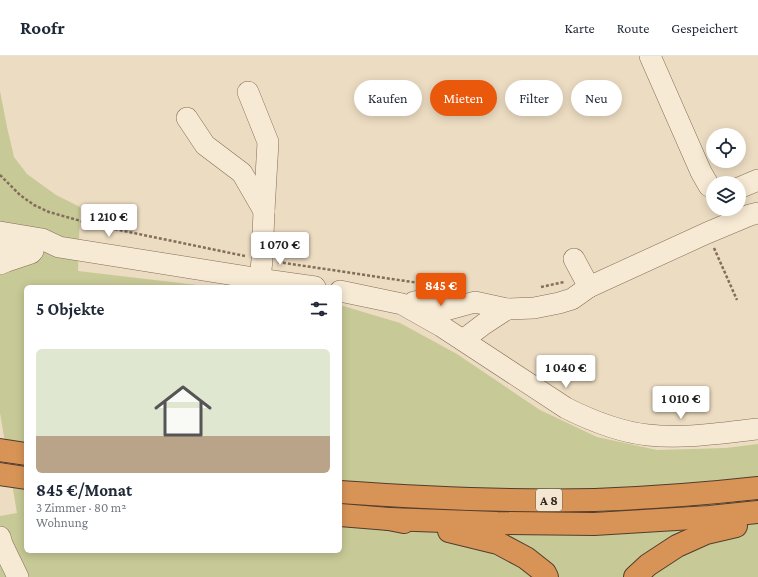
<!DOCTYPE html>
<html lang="de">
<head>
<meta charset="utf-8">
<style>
  :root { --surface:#fff; --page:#f6f6f7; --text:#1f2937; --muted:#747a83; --line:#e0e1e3; --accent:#ea580c }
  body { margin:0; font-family:"Crimson Pro",serif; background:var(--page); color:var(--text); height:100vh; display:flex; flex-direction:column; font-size:15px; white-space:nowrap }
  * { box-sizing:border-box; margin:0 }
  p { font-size:13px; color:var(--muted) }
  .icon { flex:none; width:22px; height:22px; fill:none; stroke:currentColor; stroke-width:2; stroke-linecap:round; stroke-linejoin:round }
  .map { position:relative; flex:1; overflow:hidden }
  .drawer { position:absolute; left:24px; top:229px; width:318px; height:268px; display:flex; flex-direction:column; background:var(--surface); border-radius:6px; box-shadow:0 2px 10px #0003 }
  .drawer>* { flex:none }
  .top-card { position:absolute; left:354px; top:24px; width:344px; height:36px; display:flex; gap:8px }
  .buttons { position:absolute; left:706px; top:72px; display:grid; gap:8px }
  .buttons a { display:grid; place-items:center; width:40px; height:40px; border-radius:50%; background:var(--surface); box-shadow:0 2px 10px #0003; font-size:20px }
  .price { position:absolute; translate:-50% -34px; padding:0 9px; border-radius:4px; background:#fff; color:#222; font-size:13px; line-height:26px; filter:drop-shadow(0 1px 2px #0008) }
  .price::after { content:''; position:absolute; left:50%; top:24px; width:12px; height:9px; margin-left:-6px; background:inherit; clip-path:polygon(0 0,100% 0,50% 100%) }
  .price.on { background:var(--accent); color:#fff }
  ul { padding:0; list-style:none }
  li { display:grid; align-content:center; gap:8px; height:212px; padding:0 12px }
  li span { display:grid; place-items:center; height:124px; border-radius:6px; color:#555 }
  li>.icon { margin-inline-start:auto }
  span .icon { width:72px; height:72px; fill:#fffc; stroke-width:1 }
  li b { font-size:17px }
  h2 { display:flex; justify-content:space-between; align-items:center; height:48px; padding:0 12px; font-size:17px }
  .pill { padding:0 14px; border-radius:18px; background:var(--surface); box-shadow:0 2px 10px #0003; font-size:14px; line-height:36px }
  .pill.on { background:var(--accent); color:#fff }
  header { display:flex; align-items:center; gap:24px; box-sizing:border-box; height:56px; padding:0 20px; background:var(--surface); border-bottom:1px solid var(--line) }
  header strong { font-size:19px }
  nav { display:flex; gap:22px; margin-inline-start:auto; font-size:14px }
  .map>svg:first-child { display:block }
  .green { fill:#c7c996 }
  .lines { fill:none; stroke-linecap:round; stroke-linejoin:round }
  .minor-casing { stroke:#846d5a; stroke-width:22 }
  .highway-casing { stroke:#523c2e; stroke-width:24 }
  .path { stroke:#846d5a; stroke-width:2.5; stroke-dasharray:3 2; stroke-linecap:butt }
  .minor { stroke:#f7ead4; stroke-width:21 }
  .highway { stroke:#d89456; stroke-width:22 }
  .labels { text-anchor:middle; stroke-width:3; stroke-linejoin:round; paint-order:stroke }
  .shield { fill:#f3e7d1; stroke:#6e6153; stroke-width:1 }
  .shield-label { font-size:13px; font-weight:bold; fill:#35271d }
</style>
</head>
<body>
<header>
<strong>Roofr</strong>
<nav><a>Karte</a><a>Route</a><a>Gespeichert</a></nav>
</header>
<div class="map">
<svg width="758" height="521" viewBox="0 0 758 521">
  <rect width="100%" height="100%" fill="#ecdcc2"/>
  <!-- green -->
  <polygon class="green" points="0,35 7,71 14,101 27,118 56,139 80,151 78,215 214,231 26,231 26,495 340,495 340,249 400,267 457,298 540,354 597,381 657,394 726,392 758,388 758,521 0,521 0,460 17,457 0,357"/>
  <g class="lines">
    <!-- minor casing -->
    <g class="minor-casing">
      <g id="minor">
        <polyline points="650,0 701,116 709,130 713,132"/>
        <polyline points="248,36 268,86 264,155 262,204 260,223"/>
        <polyline points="187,62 205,89 242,117 264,155"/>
        <polyline points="739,132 758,124"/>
        <polyline points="0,176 42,183 59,191 260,223 315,231"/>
        <polyline points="0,191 33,195"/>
        <polyline points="574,203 589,231"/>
        <polyline points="0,208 7,205 31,197"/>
        <path d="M340,235L402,248L441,270L566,352C592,365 619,376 648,379C684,383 722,377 758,373"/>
        <polyline points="414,246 419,245 439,253 446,254 475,246 507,253 534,252 559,247 572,243 589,231 707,177 750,159 758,157"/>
        <polyline points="463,284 484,268 507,253"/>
        <polyline points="0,481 2,488 18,521"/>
      </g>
    </g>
    <!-- highway casing -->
    <g class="highway-casing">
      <g id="highway">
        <polyline points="0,394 26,398"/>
        <polyline points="0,418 26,422"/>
        <path d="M340,436C425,442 510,446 595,444C649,442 704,438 758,432"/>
        <polyline points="340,459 389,463 404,466"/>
        <polyline points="389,463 497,467 594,468 709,461 758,456"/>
        <polyline points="449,475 498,487 526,502 545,517 547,521"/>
        <polyline points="635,521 648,509 677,490 706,477 736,470"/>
      </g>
    </g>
    <!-- path -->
    <g class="path">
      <polyline points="0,119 20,139 34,149 49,156 95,169 245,200"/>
      <polyline points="714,192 737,244"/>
      <polyline points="278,206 419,227"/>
      <polyline points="424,227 457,232"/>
      <polyline points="541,231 564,226"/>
    </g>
    <!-- minor -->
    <use href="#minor" class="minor"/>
    <!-- highway -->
    <use href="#highway" class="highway"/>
  </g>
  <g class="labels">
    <!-- shield labels -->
    <rect class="shield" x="536" y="433" width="26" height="22" rx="3"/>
    <g class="shield-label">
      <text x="549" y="449">A 8</text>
    </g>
  </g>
</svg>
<div class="buttons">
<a><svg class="icon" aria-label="locate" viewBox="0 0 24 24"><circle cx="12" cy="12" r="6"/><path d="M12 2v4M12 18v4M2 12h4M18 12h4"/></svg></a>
<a><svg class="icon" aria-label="layers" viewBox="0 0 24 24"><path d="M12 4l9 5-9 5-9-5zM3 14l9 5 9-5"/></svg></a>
</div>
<b class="price" style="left:109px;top:182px">1 210 €</b>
<b class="price" style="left:280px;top:210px">1 070 €</b>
<b class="price on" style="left:441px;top:251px">845 €</b>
<b class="price" style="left:566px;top:333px">1 040 €</b>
<b class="price" style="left:681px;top:364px">1 010 €</b>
<div class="top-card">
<a class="pill">Kaufen</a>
<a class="pill on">Mieten</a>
<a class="pill">Filter</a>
<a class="pill">Neu</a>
</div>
<section class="drawer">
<h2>5 Objekte<svg class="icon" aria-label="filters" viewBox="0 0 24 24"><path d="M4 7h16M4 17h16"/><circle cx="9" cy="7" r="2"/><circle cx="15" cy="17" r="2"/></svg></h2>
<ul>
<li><span style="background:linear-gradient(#dfe7d0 70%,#b9a48a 0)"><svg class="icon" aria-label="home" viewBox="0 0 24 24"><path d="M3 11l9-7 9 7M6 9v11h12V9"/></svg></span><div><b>845 €/Monat</b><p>3 Zimmer · 80 m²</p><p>Wohnung</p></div></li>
</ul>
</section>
</div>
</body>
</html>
